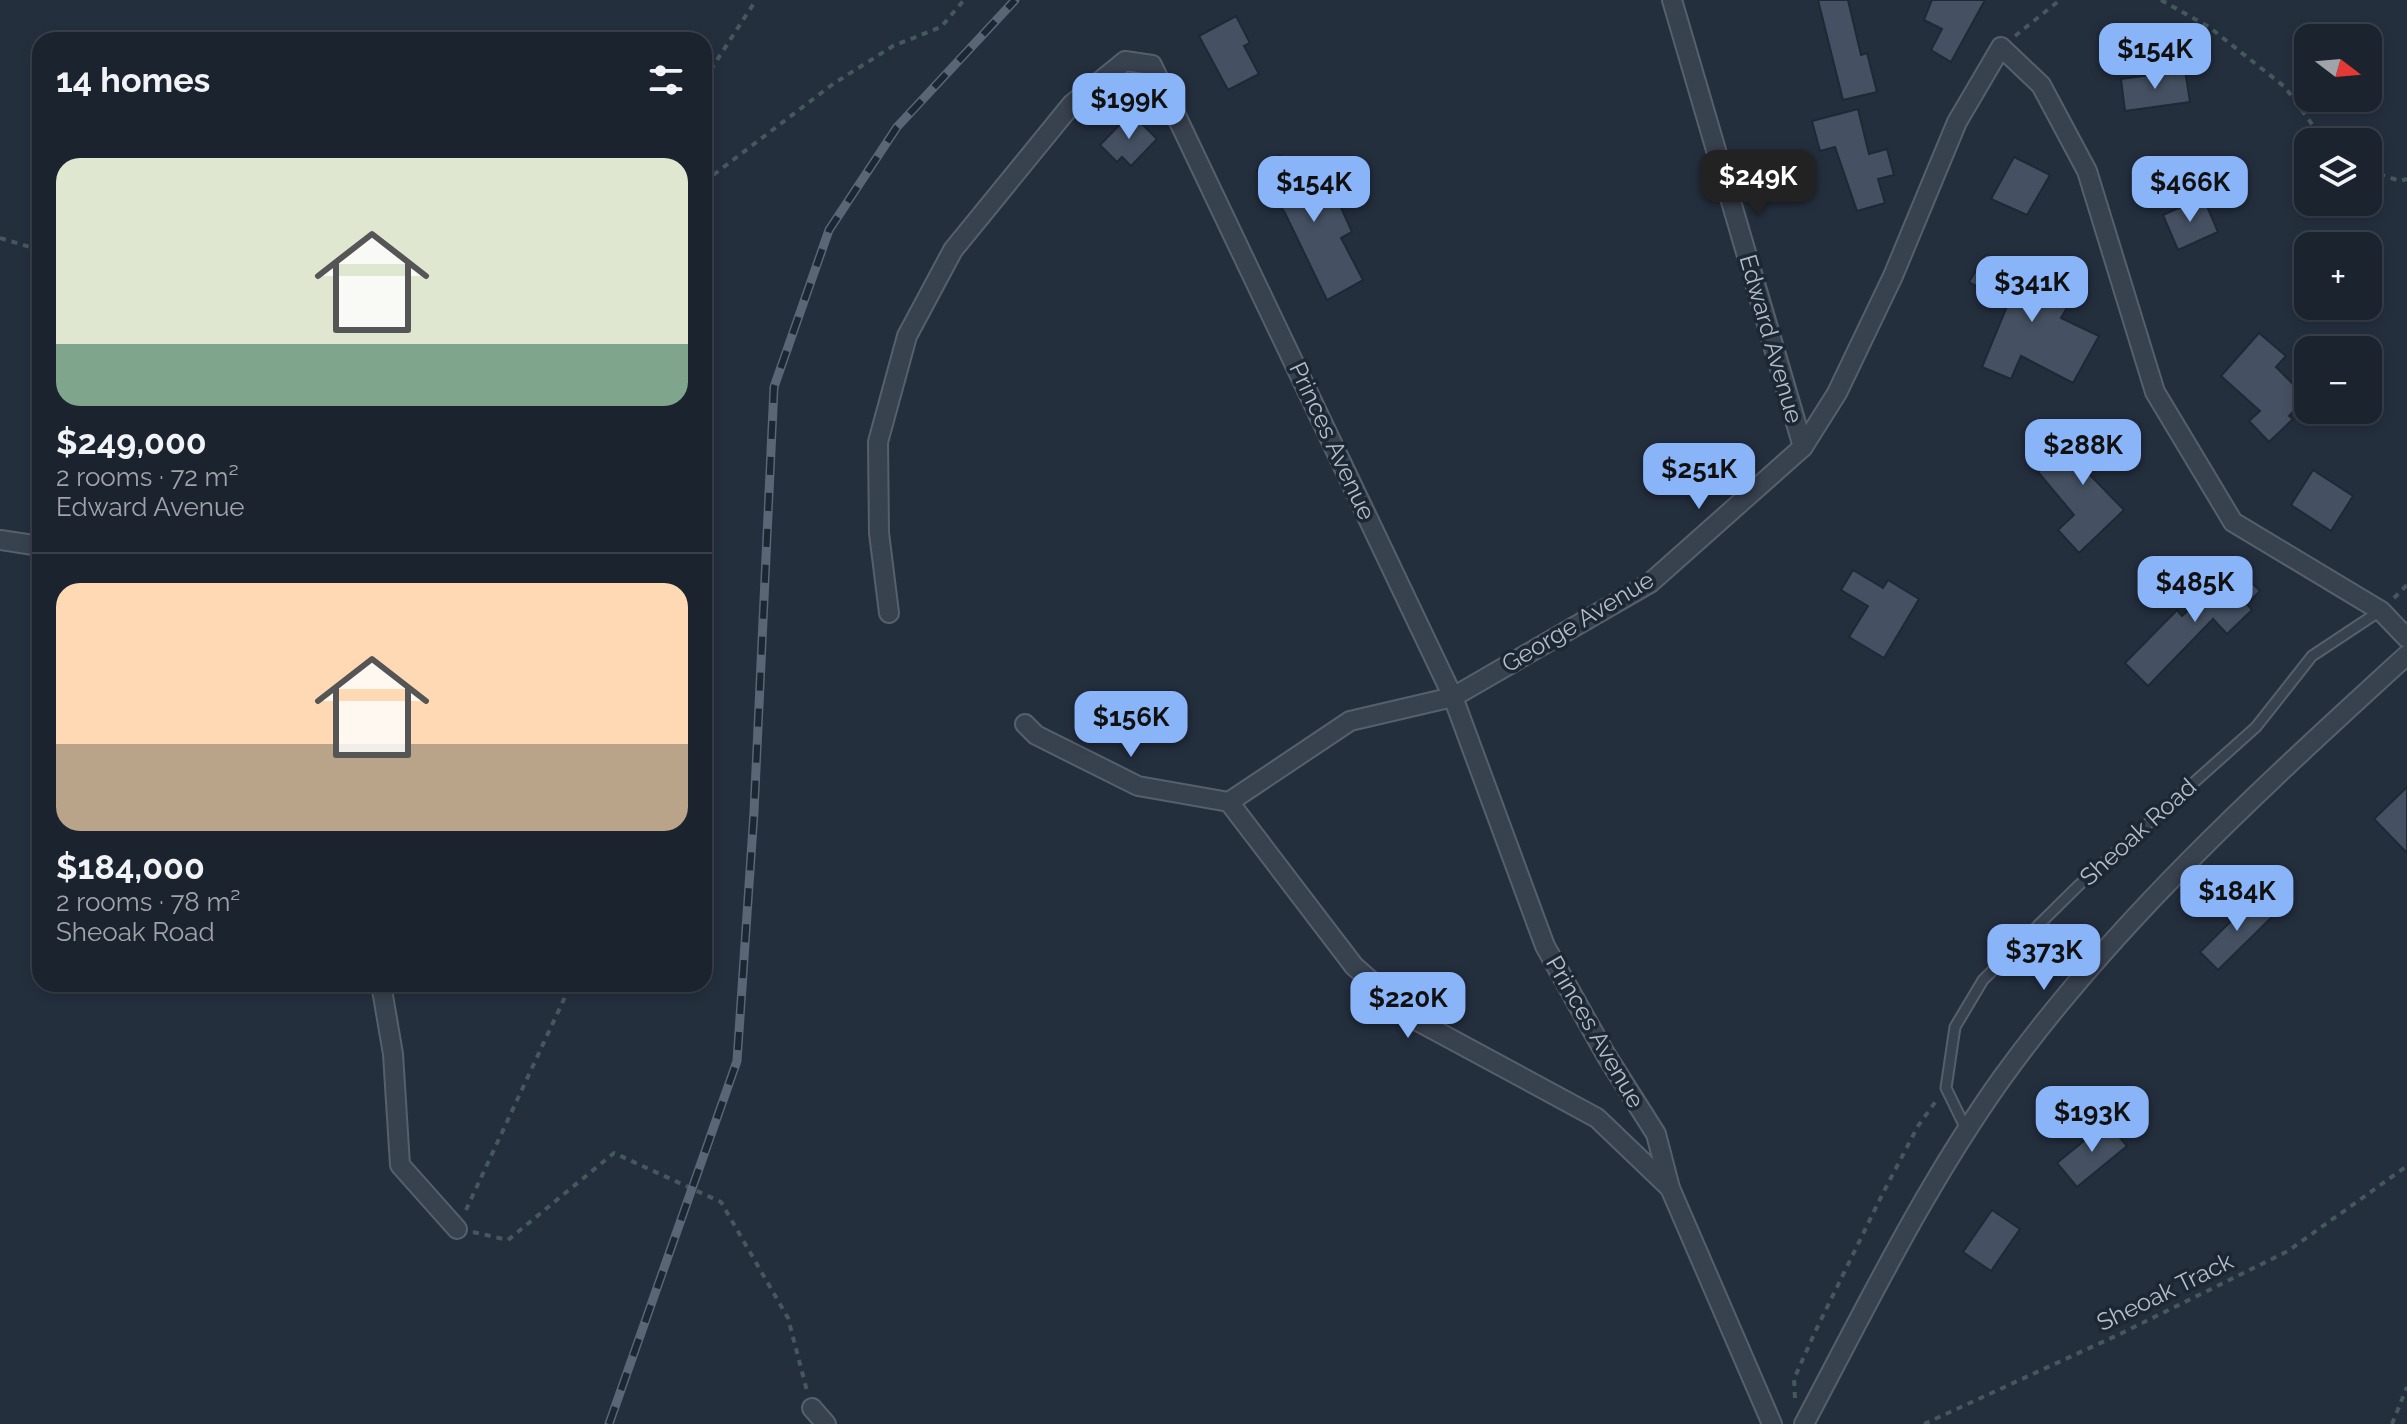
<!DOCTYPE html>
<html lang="en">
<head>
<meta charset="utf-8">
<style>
  :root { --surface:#1b232e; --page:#242b36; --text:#f1f3f6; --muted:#a0a4aa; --line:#39404a; --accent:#8ab4f8 }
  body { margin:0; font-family:Raleway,sans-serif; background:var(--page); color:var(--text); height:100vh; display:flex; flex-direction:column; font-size:30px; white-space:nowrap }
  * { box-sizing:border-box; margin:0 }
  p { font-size:26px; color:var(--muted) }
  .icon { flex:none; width:44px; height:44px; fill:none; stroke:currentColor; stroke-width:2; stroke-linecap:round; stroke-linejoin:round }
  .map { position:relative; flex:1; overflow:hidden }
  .side { position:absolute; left:32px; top:32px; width:680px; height:960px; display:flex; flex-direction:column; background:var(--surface); border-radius:24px; box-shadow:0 4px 12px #0003,0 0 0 2px var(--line) }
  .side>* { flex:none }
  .needle { width:52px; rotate:106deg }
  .tools { position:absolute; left:2294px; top:24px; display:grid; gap:16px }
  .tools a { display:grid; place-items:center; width:88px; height:88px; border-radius:16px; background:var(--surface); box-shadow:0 4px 12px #0003,0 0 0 2px var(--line); font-size:40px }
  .price { position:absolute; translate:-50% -68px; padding:0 18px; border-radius:16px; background:var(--accent); color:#111; font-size:26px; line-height:52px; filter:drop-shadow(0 2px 4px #0008) }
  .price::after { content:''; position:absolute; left:50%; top:48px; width:24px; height:18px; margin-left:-12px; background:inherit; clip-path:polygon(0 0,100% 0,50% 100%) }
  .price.current { background:#222; color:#fff }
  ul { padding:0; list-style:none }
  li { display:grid; align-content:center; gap:16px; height:424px; padding:0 24px }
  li+li { border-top:2px solid var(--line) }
  li span { display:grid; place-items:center; height:248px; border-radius:24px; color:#555 }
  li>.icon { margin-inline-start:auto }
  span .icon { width:144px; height:144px; fill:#fffc; stroke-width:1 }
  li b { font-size:34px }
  h2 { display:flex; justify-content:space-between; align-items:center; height:96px; padding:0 24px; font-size:34px }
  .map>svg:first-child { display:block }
  .building { fill:#455162; stroke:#1f2835; stroke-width:2 }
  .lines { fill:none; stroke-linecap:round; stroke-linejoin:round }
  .service-casing { stroke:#565f6c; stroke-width:13 }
  .minor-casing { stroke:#565f6c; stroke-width:22 }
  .path { stroke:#44595c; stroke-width:4; stroke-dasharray:6 6; stroke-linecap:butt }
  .service { stroke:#38414e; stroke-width:9 }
  .minor { stroke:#38414e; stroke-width:18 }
  .rail-casing { stroke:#5a6575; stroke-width:9 }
  .rail { stroke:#1d2633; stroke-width:6; stroke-dasharray:18; stroke-linecap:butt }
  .labels { text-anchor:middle; stroke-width:7; stroke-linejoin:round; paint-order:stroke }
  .street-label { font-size:24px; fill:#b4bcc9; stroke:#1d2633 }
</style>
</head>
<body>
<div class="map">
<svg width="2407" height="1424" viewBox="0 0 2407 1424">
  <rect width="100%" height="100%" fill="#242f3e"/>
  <!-- building -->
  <g class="building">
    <polygon points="1818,0 1848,0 1861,55 1867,53 1877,92 1843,100"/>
    <polygon points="1932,0 1985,0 1951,62 1931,50 1942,29 1924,20"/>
    <polygon points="1236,16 1250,43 1244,46 1259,74 1228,90 1199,36"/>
    <polygon points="2185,70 2190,102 2125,111 2121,79"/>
    <polygon points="1858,109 1869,154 1887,149 1894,175 1878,179 1885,203 1857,211 1835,147 1820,151 1812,121"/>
    <polygon points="1131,113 1157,139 1131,166 1122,157 1117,162 1100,145"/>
    <polygon points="1280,155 1289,170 1303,161 1327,198 1335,194 1352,232 1341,238 1363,280 1327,300 1285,213 1257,170"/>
    <polygon points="2014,157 2050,175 2027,215 1991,199"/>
    <polygon points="2203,197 2218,232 2178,250 2163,215"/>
    <polygon points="1986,254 2072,299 2061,318 2099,336 2073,383 2021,356 2011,379 1982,367 2008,304 1969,282"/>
    <polygon points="2259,333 2286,356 2276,367 2307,398 2289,416 2293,419 2269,442 2249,421 2260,411 2221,376"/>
    <polygon points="2096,422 2118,448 2089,474 2124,510 2079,553 2058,530 2074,515 2038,472"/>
    <polygon points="2313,470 2353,496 2331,531 2291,505"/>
    <polygon points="2235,565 2260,591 2247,604 2252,610 2227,634 2213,619 2148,686 2125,663 2177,610 2182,616"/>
    <polygon points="1853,570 1883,588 1888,580 1919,599 1884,658 1849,637 1868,606 1841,590"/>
    <polygon points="2407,787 2407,853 2374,819"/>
    <polygon points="2256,896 2275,914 2218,970 2200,952"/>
    <polygon points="2107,1122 2127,1146 2077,1187 2057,1163"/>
    <polygon points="1992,1210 2020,1229 1991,1271 1963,1252"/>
  </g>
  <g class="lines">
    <!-- service casing -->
    <g class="service-casing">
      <polyline id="service" points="1967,1131 1946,1088 1955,1027 1983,980 2078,886 2256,727 2312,656 2380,611"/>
    </g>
    <!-- minor casing -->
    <g class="minor-casing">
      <g id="minor">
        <polyline points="1672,0 1803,447"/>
        <polyline points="0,540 40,546"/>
        <polyline points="889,613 879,533 878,442 907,336 953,250 1072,104 1125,61 1152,65 1453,697 1545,946 1606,1055 1656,1134 1670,1188 1772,1424"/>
        <polyline points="1025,724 1036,735 1138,786 1229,802"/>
        <polyline points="1229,802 1350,721 1453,697 1650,583 1803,447 1837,393 1893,276 1957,122 2001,47 2041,85 2087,171 2155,392 2233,522 2381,611 2407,638"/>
        <polyline points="1229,802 1354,966 1414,1019 1597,1118 1669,1187"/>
        <polyline points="381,984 393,1054 400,1165 457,1229"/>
        <polyline points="812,1408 826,1424"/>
        <path d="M1804,1424C1866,1307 1925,1186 2002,1078C2116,920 2264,786 2407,655"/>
      </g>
    </g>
    <!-- path -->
    <g class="path">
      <polyline points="2161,0 2209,27 2285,87 2325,142"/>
      <polyline points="2015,36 2060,0"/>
      <polyline points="704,80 756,0"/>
      <polyline points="2368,170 2400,181 2407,179"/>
      <polyline points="704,182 833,84 893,46 941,27 964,0"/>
      <polyline points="0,238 40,250"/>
      <polyline points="2394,598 2407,585"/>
      <polyline points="466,1210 571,984"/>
      <polyline points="473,1232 508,1240 614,1153 721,1202 788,1318 807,1391"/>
      <polyline points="1795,1398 1794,1379 1815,1332 1883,1193 1918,1126 1936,1101"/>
      <polyline points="1924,1424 2120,1334 2288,1251 2407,1166"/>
      <polyline points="2392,1424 2407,1387"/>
    </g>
    <!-- service -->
    <use href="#service" class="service"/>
    <!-- minor -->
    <use href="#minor" class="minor"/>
    <!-- rail casing -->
    <g class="rail-casing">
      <polyline id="rail" points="609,1424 737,1061 754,812 774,387 829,230 897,127 1015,0"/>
    </g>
    <!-- rail -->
    <use href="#rail" class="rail"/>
  </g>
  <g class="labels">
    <!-- street labels -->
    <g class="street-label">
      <text transform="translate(1771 339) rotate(74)" y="8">Edward Avenue</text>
      <text transform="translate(1332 441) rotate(65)" y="8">Princes Avenue</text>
      <text transform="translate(1578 622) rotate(-31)" y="8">George Avenue</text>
      <text transform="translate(2138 832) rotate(-42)" y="8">Sheoak Road</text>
      <text transform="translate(1595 1032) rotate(60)" y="8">Princes Avenue</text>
      <text transform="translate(2165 1292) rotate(-26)" y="8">Sheoak Track</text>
    </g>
  </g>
</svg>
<div class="tools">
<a><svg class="needle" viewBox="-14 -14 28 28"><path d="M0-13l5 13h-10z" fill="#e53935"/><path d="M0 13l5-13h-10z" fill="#a0a4aa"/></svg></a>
<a><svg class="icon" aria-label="layers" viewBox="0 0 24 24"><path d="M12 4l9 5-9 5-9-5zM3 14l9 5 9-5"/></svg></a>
<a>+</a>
<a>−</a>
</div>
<b class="price" style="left:2155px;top:91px">$154K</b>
<b class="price" style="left:1129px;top:141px">$199K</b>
<b class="price current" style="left:1758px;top:218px">$249K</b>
<b class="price" style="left:1314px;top:224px">$154K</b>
<b class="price" style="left:2190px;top:224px">$466K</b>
<b class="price" style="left:2032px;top:324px">$341K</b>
<b class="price" style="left:2083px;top:487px">$288K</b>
<b class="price" style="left:1699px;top:511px">$251K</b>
<b class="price" style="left:2195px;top:624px">$485K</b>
<b class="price" style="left:1131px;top:759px">$156K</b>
<b class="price" style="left:2237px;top:933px">$184K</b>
<b class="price" style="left:2044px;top:992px">$373K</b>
<b class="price" style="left:1408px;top:1040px">$220K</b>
<b class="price" style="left:2092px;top:1154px">$193K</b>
<section class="side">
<h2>14 homes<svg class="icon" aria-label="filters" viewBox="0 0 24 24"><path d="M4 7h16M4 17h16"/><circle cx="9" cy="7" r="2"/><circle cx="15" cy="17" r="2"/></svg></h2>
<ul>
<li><span style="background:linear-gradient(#dfe7d0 75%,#7fa58c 0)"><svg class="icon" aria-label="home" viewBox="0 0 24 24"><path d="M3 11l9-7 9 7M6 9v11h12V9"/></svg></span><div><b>$249,000</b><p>2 rooms · 72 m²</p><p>Edward Avenue</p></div></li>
<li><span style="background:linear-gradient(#ffd9b3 65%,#b9a48a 0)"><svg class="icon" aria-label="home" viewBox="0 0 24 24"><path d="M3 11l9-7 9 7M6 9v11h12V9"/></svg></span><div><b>$184,000</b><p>2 rooms · 78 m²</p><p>Sheoak Road</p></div></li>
</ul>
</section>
</div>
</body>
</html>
